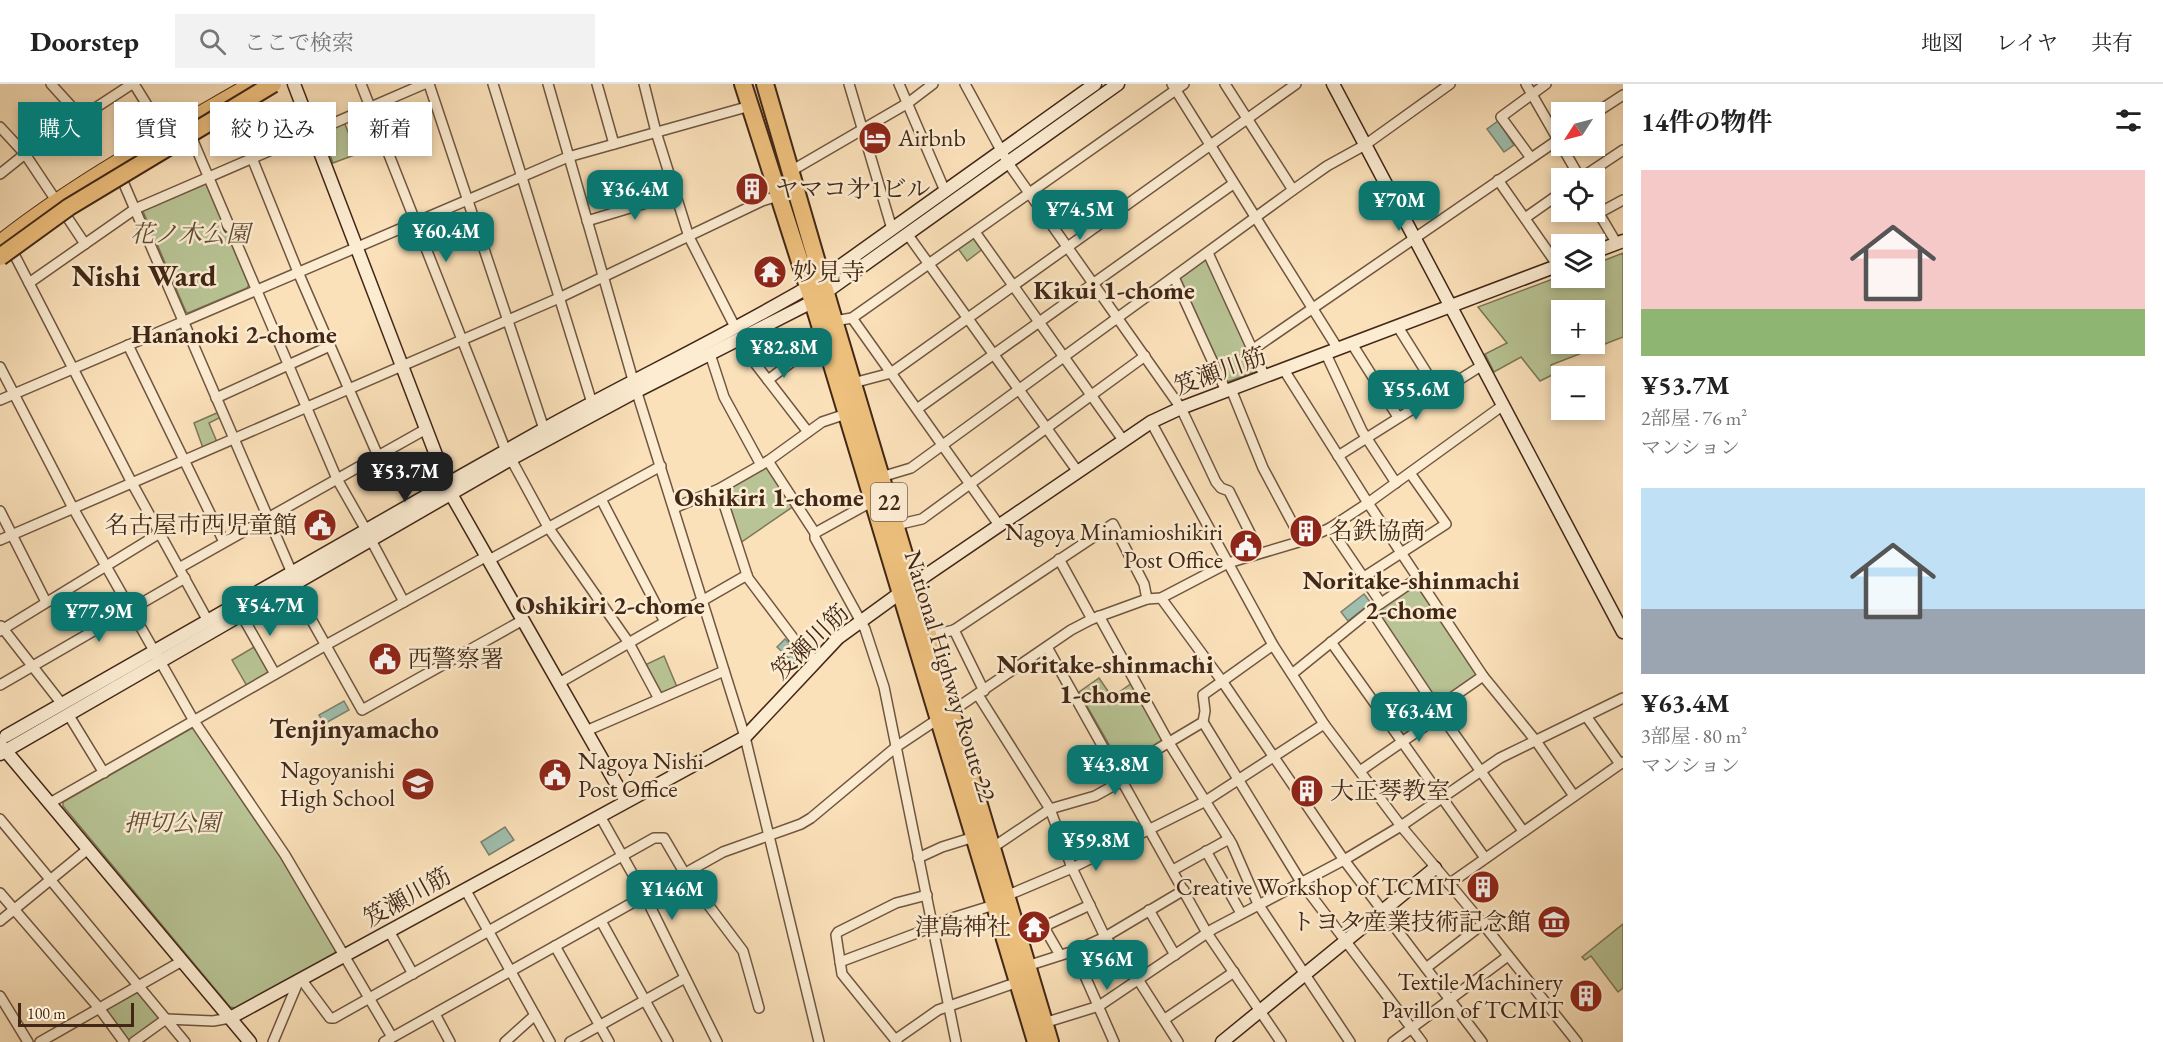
<!DOCTYPE html>
<html lang="ja">
<head>
<meta charset="utf-8">
<style>
  :root { --surface:#fff; --page:#f2f2f2; --text:#222; --muted:#767676; --line:#e0e0e0; --accent:#0f766e }
  body { margin:0; font-family:"EB Garamond","Noto Serif JP",serif; background:var(--page); color:var(--text); height:100vh; display:flex; flex-direction:column; font-size:22px; white-space:nowrap }
  * { box-sizing:border-box; margin:0 }
  p { font-size:20px; color:var(--muted) }
  .icon { flex:none; width:33px; height:33px; fill:none; stroke:currentColor; stroke-width:2; stroke-linecap:round; stroke-linejoin:round }
  .map { position:relative; flex:1; overflow:hidden }
  .details { display:flex; flex-direction:column; background:var(--surface); width:540px }
  .details>* { flex:none }
  .top-card { position:absolute; left:18px; top:18px; width:570px; height:54px; display:flex; gap:12px }
  .needle { width:39px; rotate:234deg }
  .buttons { position:absolute; left:1551px; top:18px; display:grid; gap:12px }
  .buttons a { display:grid; place-items:center; width:54px; height:54px; border-radius:0px; background:var(--surface); box-shadow:0 3px 9px #0003; font-size:30px }
  .scale { position:absolute; left:18px; bottom:15px; width:116px; box-sizing:border-box; padding-left:6px; border:3px solid #422717; border-top:0; font-size:16px; line-height:21px; white-space:nowrap; color:#422717; -webkit-text-stroke:4px #fcecd2; paint-order:stroke }
  .price { position:absolute; translate:-50% -51px; padding:0 14px; border-radius:12px; background:var(--accent); color:#fff; font-size:20px; line-height:39px; filter:drop-shadow(0 2px 3px #0008) }
  .price::after { content:''; position:absolute; left:50%; top:36px; width:18px; height:14px; margin-left:-9px; background:inherit; clip-path:polygon(0 0,100% 0,50% 100%) }
  .price.selected { background:#222; color:#fff }
  ul { padding:0; list-style:none }
  li { display:grid; align-content:center; gap:12px; height:318px; padding:0 18px }
  li span { display:grid; place-items:center; height:186px; border-radius:0px; color:#555 }
  li>.icon { margin-inline-start:auto }
  span .icon { width:108px; height:108px; fill:#fffc; stroke-width:1 }
  li b { font-size:26px }
  h2 { display:flex; justify-content:space-between; align-items:center; height:72px; padding:0 18px; font-size:26px }
  .tag { padding:0 21px; border-radius:0px; background:var(--surface); box-shadow:0 3px 9px #0003; font-size:21px; line-height:54px }
  .tag.selected { background:var(--accent); color:#fff }
  header { display:flex; align-items:center; gap:36px; box-sizing:border-box; height:84px; padding:0 30px; background:var(--surface); border-bottom:2px solid var(--line) }
  header strong { font-size:28px }
  nav { display:flex; gap:33px; margin-inline-start:auto; font-size:21px }
  .search { width:420px; height:54px; background:var(--page); display:flex; align-items:center; gap:15px; box-sizing:border-box; padding:0 21px; border-radius:0px; color:var(--muted); font-size:22px }
  main { display:flex; flex:1; min-height:0 }
  .map>svg:first-child { display:block }
  .green { fill:#b8c495; stroke:#7d7656; stroke-width:1.5; fill-rule:evenodd }
  .water { fill:#9fbead; stroke:#7a8271; stroke-width:1.5 }
  .lines { fill:none; stroke-linecap:round; stroke-linejoin:round }
  .street-casing { stroke:#705640; stroke-width:12 }
  .secondary-casing { stroke:#422717; stroke-width:15 }
  .primary-casing { stroke:#422717; stroke-width:16 }
  .highway-casing { stroke:#422717; stroke-width:20 }
  .street { stroke:#fcecd2; stroke-width:9 }
  .secondary { stroke:#fcecd2; stroke-width:12 }
  .primary { stroke:#eec07d; stroke-width:14 }
  .highway { stroke:#eec07d; stroke-width:16 }
  .highway-bridge-casing { stroke:#422717; stroke-width:20; stroke-linecap:butt }
  .highway-bridge { stroke:#eec07d; stroke-width:16 }
  .labels { text-anchor:middle; stroke-width:5; stroke-linejoin:round; paint-order:stroke }
  .shield { fill:#fcecd2; stroke:#7a624f; stroke-width:1.5 }
  .shield-label { font-size:22px; font-weight:bold; fill:#422717 }
  .poi-label { font-size:24px; fill:#422717; stroke:#fcecd2; text-anchor:start }
  .park-label { font-size:24px; font-style:italic; fill:#604e36; stroke:#fcecd2 }
  .street-label { font-size:24px; fill:#422717; stroke:#fcecd2 }
  .neighbourhood-label { font-size:26px; font-weight:bold; fill:#422717; stroke:#fcecd2 }
  .quarter-label { font-size:27px; font-weight:bold; fill:#422717; stroke:#fcecd2 }
  .district-label { font-size:30px; font-weight:bold; fill:#422717; stroke:#fcecd2 }
</style>
</head>
<body>
<header>
<strong>Doorstep</strong>
<div class="search"><svg class="icon" aria-label="search" viewBox="0 0 24 24"><circle cx="10" cy="10" r="6"/><path d="M15 15l6 6"/></svg>ここで検索</div>
<nav><a>地図</a><a>レイヤ</a><a>共有</a></nav>
</header>
<main>
<div class="map">
<svg width="1623" height="958" viewBox="0 0 1623 958">
  <rect width="100%" height="100%" fill="#fbe1ba"/>
  <filter id="stains"><feTurbulence type="fractalNoise" baseFrequency=".00333" numOctaves="4"/><feColorMatrix values="0 0 0 0 .2 0 0 0 0 .09 0 0 0 0 .02 0 0 0 .5 -.17"/></filter>
  <radialGradient id="worn" r=".72"><stop offset=".6" stop-color="#630" stop-opacity="0"/><stop offset="1" stop-color="#630" stop-opacity=".3"/></radialGradient>
  <!-- green -->
  <g class="green">
    <polygon points="344,38 357,70 333,79 321,48"/>
    <polygon points="206,99 249,201 247,204 188,229 186,228 142,125"/>
    <polygon points="973,152 984,164 967,177 957,163"/>
    <path d="M1623,169V253L1551,281L1554,290L1540,297L1521,273L1494,288L1485,270L1507,259L1478,223L1561,192L1594,194L1595,180ZM1562,226H1594V260H1562Z"/>
    <polygon points="1204,175 1207,177 1258,287 1227,298 1179,196 1180,192"/>
    <polygon points="219,328 221,333 209,339 217,358 203,364 194,339"/>
    <polygon points="769,383 794,422 740,459 725,406 765,384"/>
    <polygon points="1414,502 1417,502 1476,589 1474,595 1440,619 1436,618 1379,531 1380,524"/>
    <polygon points="254,563 268,587 266,591 247,602 232,576"/>
    <polygon points="664,572 677,603 662,609 659,607 645,581"/>
    <polygon points="1099,594 1112,613 1132,599 1163,657 1129,687 1123,685 1079,608"/>
    <polygon points="1401,616 1420,643 1404,653 1383,629"/>
    <polygon points="192,644 195,646 282,773 335,866 335,869 236,924 230,923 63,722 63,718"/>
    <polygon points="1623,840 1623,904 1618,908 1591,872 1585,876 1582,873"/>
    <polygon points="136,909 143,910 159,931 159,936 131,956 126,956 107,930 108,924"/>
  </g>
  <!-- water -->
  <g class="water">
    <polygon points="1498,37 1514,61 1504,68 1487,45"/>
    <polygon points="1364,510 1371,519 1348,537 1341,528"/>
    <polygon points="785,555 806,575 798,583 777,563"/>
    <polygon points="344,617 349,626 324,640 319,631"/>
    <polygon points="505,743 514,756 489,771 481,758"/>
  </g>
  <g class="lines">
    <!-- street casing -->
    <g class="street-casing">
      <g id="street">
        <polyline points="51,0 81,33"/>
        <polyline points="134,0 165,50"/>
        <polyline points="361,0 506,367"/>
        <polyline points="429,0 544,345"/>
        <polyline points="493,0 592,319"/>
        <polyline points="548,0 633,296 745,653 819,958"/>
        <polyline points="597,0 614,60"/>
        <polyline points="644,0 656,48 689,153 735,243"/>
        <polyline points="849,0 892,145"/>
        <polyline points="899,0 945,107"/>
        <polyline points="965,0 1008,79 1181,324 1216,398 1221,404 1229,407 1260,469"/>
        <polyline points="1172,0 1338,265"/>
        <polyline points="1225,0 1293,106"/>
        <polyline points="1526,0 1580,94"/>
        <polyline points="1594,30 1623,11"/>
        <polyline points="0,43 25,70 85,160"/>
        <polyline points="191,52 337,395 366,446"/>
        <polyline points="252,74 298,188 378,372"/>
        <polyline points="1531,74 1501,33 1546,0"/>
        <polyline points="791,87 908,19 933,0"/>
        <polyline points="0,90 25,70 132,0"/>
        <polyline points="121,93 292,489 292,501 362,626 523,536"/>
        <polyline points="1581,94 1623,66"/>
        <polyline points="1498,96 1558,182"/>
        <polyline points="1594,121 1617,160"/>
        <polyline points="1599,129 1623,116"/>
        <polyline points="1525,134 1562,108"/>
        <polyline points="587,137 676,110"/>
        <polyline points="975,148 1123,356"/>
        <polyline points="908,151 1078,388"/>
        <polyline points="13,168 132,399 208,537"/>
        <polyline points="1208,169 1265,293"/>
        <polyline points="1174,193 1226,307"/>
        <polyline points="29,199 135,125 424,0"/>
        <polyline points="852,234 999,441"/>
        <polyline points="834,237 852,234 1184,0"/>
        <polyline points="1398,243 1438,307"/>
        <polyline points="742,254 751,274 808,348"/>
        <polyline points="1352,260 1398,333"/>
        <polyline points="128,261 224,458"/>
        <polyline points="1252,266 1562,53"/>
        <polyline points="710,270 724,313 761,381"/>
        <polyline points="1326,270 1362,347 1396,399"/>
        <polyline points="751,274 765,250 762,243"/>
        <polyline points="0,283 73,424 194,637 285,771 392,953"/>
        <polyline points="1284,286 1368,419 1483,592 1536,657 1574,712"/>
        <polyline points="768,296 793,277 827,266"/>
        <polyline points="853,299 891,289 1296,0"/>
        <polyline points="1231,305 1263,384 1302,457"/>
        <polyline points="216,314 330,262"/>
        <polyline points="0,316 568,73 750,22"/>
        <polyline points="917,325 1233,100"/>
        <polyline points="1151,338 1273,561 1324,640 1401,742 1483,840 1577,958"/>
        <polyline points="1338,372 1481,282"/>
        <polyline points="511,375 548,443 629,559 659,615"/>
        <polyline points="768,377 815,449 815,454 865,545 884,603 956,958"/>
        <polyline points="881,393 911,384 1293,106 1327,82 1365,61 1450,0"/>
        <polyline points="719,405 748,494 794,555 816,577"/>
        <polyline points="601,415 665,538"/>
        <polyline points="674,424 719,405 768,377 822,338 846,330"/>
        <polyline points="0,427 46,518"/>
        <polyline points="896,441 922,435 1145,272"/>
        <polyline points="1330,444 1381,519"/>
        <polyline points="815,449 873,417"/>
        <polyline points="0,456 559,214 762,117 778,112"/>
        <polyline points="371,456 404,518"/>
        <polyline points="1059,475 1092,535"/>
        <polyline points="489,476 661,382"/>
        <polyline points="179,484 426,345"/>
        <polyline points="1364,493 1446,440 1410,389"/>
        <polyline points="1161,514 1222,597 1344,776 1482,958"/>
        <polyline points="1371,526 1441,631 1523,747"/>
        <polyline points="241,530 275,590"/>
        <polyline points="1099,532 1169,659 1232,760 1258,820 1350,958"/>
        <polyline points="1,542 62,620"/>
        <polyline points="0,547 160,449"/>
        <polyline points="929,552 954,546"/>
        <polyline points="1331,558 1485,774"/>
        <polyline points="1047,563 1207,849 1281,958"/>
        <polyline points="1292,590 1371,526 1418,494"/>
        <polyline points="559,599 747,491"/>
        <polyline points="0,601 185,494"/>
        <polyline points="984,607 954,546 1113,440 1144,500 1147,515"/>
        <polyline points="978,611 1050,725 1072,784 1105,853 1139,897 1178,958"/>
        <polyline points="1437,624 1483,592"/>
        <polyline points="951,628 1071,546 1092,535 1147,515 1161,514 1228,479 1302,457 1330,444 1368,419 1502,322"/>
        <polyline points="68,630 104,689"/>
        <polyline points="1586,632 1620,680"/>
        <polyline points="1203,638 1301,798 1422,958"/>
        <polyline points="586,647 724,587"/>
        <polyline points="1360,687 1441,631"/>
        <polyline points="50,719 326,561 487,472"/>
        <polyline points="600,732 645,812 717,958"/>
        <polyline points="0,735 185,958"/>
        <polyline points="992,764 1050,725 1095,712 1122,697 1146,672 1203,638 1205,627 1203,611 1273,561"/>
        <polyline points="1206,767 1241,829"/>
        <polyline points="918,774 942,763 974,753"/>
        <polyline points="1173,786 1229,755"/>
        <polyline points="1449,800 1623,678"/>
        <polyline points="465,805 550,958"/>
        <polyline points="0,809 99,924 124,958"/>
        <polyline points="1149,826 1175,871"/>
        <polyline points="0,837 88,765"/>
        <polyline points="601,837 668,958"/>
        <polyline points="389,847 413,890"/>
        <polyline points="555,862 609,958"/>
        <polyline points="1074,867 1114,958"/>
        <polyline points="1060,871 1045,845 1047,841 1090,821"/>
        <polyline points="840,878 933,843 952,834 994,821 1006,812 1072,784 1204,718 1324,640"/>
        <polyline points="1027,882 1074,867 1105,853 1184,806"/>
        <polyline points="1426,884 1483,840"/>
        <polyline points="301,895 330,934 334,934 654,754 664,754 685,790 743,867 759,924"/>
        <polyline points="0,912 28,958"/>
        <polyline points="435,930 450,958"/>
        <polyline points="1165,935 1234,888"/>
        <polyline points="1044,939 1099,922 1213,845 1344,776 1401,742 1500,674 1623,614"/>
        <polyline points="895,956 938,926 1018,898"/>
        <polyline points="40,958 182,877"/>
        <polyline points="134,958 166,935 213,937 230,934"/>
        <polyline points="273,958 299,896"/>
        <polyline points="384,958 723,768 801,740 811,734 896,663 938,635"/>
        <polyline points="505,958 535,931"/>
        <polyline points="570,958 685,894"/>
        <polyline points="897,958 842,890 836,851 838,848 896,819 927,811"/>
        <polyline points="1393,958 1508,872"/>
      </g>
    </g>
    <!-- secondary casing -->
    <g class="secondary-casing">
      <g id="secondary">
        <polyline points="294,0 451,410 626,717"/>
        <polyline points="1333,0 1623,548"/>
        <polyline points="1594,168 1623,157"/>
        <path d="M6,652C188,548 370,443 553,340C642,291 735,247 822,195L1095,0"/>
        <polyline points="0,660 250,958"/>
        <polyline points="0,670 511,375 637,307 812,218 1118,0"/>
        <polyline points="230,934 745,653 838,554 900,509 1151,338 1181,324 1562,180"/>
        <polyline points="1222,958 1435,784"/>
      </g>
    </g>
    <!-- primary casing -->
    <g class="primary-casing">
      <path id="primary" d="M0,158C77,97 166,49 251,0"/>
    </g>
    <!-- highway casing -->
    <g class="highway-casing">
      <g id="highway">
        <polyline points="743,0 817,231 1036,958"/>
        <polyline points="765,0 830,223 1050,958"/>
      </g>
    </g>
    <!-- street -->
    <use href="#street" class="street"/>
    <!-- secondary -->
    <use href="#secondary" class="secondary"/>
    <!-- primary -->
    <use href="#primary" class="primary"/>
    <!-- highway -->
    <use href="#highway" class="highway"/>
    <!-- highway-bridge casing -->
    <g class="highway-bridge-casing">
      <polyline id="highway-bridge" points="0,173 69,123 273,0"/>
    </g>
    <!-- highway-bridge -->
    <use href="#highway-bridge" class="highway-bridge"/>
  </g>
  <!-- icons -->
  <defs>
    <g id="hotel-disc" transform="scale(1.725)"><circle r="9.5" fill="#8f2418" stroke="#fcecd2"/><path d="M-6-4.5h1.5V1H6V5H4.5V3h-9V5H-6ZM-4 0a1.8 1.8 0 1 1 3.6 0ZM.5 0V-2.5h3Q6-2.5 6 0Z" fill="#fff"/></g>
    <g id="building-disc" transform="scale(1.725)"><circle r="9.5" fill="#8f2418" stroke="#fcecd2"/><path d="M-4-6H4V6H1V3H-1V6H-4ZM-2.5-4.3h1.7v1.8h-1.7ZM.8-4.3h1.7v1.8H.8ZM-2.5-1h1.7V.8h-1.7ZM.8-1h1.7V.8H.8Z" fill="#fff"/></g>
    <g id="temple-disc" transform="scale(1.725)"><circle r="9.5" fill="#8f2418" stroke="#fcecd2"/><path d="M0-6L5-2H3V0L6.5 2.5H4V6H1.5V3h-3V6H-4V2.5H-6.5L-3 0V-2H-5Z" fill="#fff"/></g>
    <g id="civic-disc" transform="scale(1.725)"><circle r="9.5" fill="#8f2418" stroke="#fcecd2"/><path d="M-.6-6.5H3V-4.5H.6V-3L4-1V1h2V6H-6V1h2V-1L-.6-3ZM-1.2 2.5V6h2.4V2.5Z" fill="#fff"/></g>
    <g id="school-disc" transform="scale(1.725)"><circle r="9.5" fill="#8f2418" stroke="#fcecd2"/><path d="M0-5L7-2L0 1L-7-2ZM-4 1L0 2.5L4 1V4Q0 6-4 4Z" fill="#fff"/></g>
    <g id="museum-disc" transform="scale(1.725)"><circle r="9.5" fill="#8f2418" stroke="#fcecd2"/><path d="M0-6L6-3V-2H-6V-3ZM-5-1h2V3h-2ZM-1-1h2V3h-2ZM3-1h2V3H3ZM-6 4H6V6H-6Z" fill="#fff"/></g>
  </defs>
  <g fill-rule="evenodd">
    <use href="#hotel-disc" x="875" y="54"/>
    <use href="#building-disc" x="752" y="105"/>
    <use href="#temple-disc" x="770" y="188"/>
    <use href="#civic-disc" x="320" y="441"/>
    <use href="#building-disc" x="1306" y="447"/>
    <use href="#civic-disc" x="1246" y="462"/>
    <use href="#civic-disc" x="385" y="575"/>
    <use href="#civic-disc" x="555" y="691"/>
    <use href="#school-disc" x="418" y="700"/>
    <use href="#building-disc" x="1307" y="707"/>
    <use href="#building-disc" x="1483" y="803"/>
    <use href="#museum-disc" x="1554" y="838"/>
    <use href="#temple-disc" x="1034" y="843"/>
    <use href="#building-disc" x="1586" y="912"/>
  </g>
  <g class="labels">
    <!-- shield labels -->
    <rect class="shield" x="871" y="399" width="36" height="38" rx="4.5"/>
    <g class="shield-label">
      <text x="889" y="426">22</text>
    </g>
    <!-- poi labels -->
    <g class="poi-label">
      <text x="898" y="62">Airbnb</text>
      <text x="775" y="113">ヤマコ㐧1ビル</text>
      <text x="793" y="196">妙見寺</text>
      <text x="297" y="449" text-anchor="end">名古屋市西児童館</text>
      <text x="1329" y="455">名鉄協商</text>
      <text x="1223" y="456" text-anchor="end">Nagoya Minamioshikiri<tspan x="1223" dy="28">Post Office</tspan></text>
      <text x="408" y="583">西警察署</text>
      <text x="578" y="685">Nagoya Nishi<tspan x="578" dy="28">Post Office</tspan></text>
      <text x="395" y="694" text-anchor="end">Nagoyanishi<tspan x="395" dy="28">High School</tspan></text>
      <text x="1330" y="715">大正琴教室</text>
      <text x="1460" y="811" text-anchor="end">Creative Workshop of TCMIT</text>
      <text x="1531" y="846" text-anchor="end">トヨタ産業技術記念館</text>
      <text x="1011" y="851" text-anchor="end">津島神社</text>
      <text x="1563" y="906" text-anchor="end">Textile Machinery<tspan x="1563" dy="28">Pavillon of TCMIT</tspan></text>
    </g>
    <!-- park labels -->
    <g class="park-label">
      <text x="190" y="158">花ノ木公園</text>
      <text x="172" y="747">押切公園</text>
    </g>
    <!-- street labels -->
    <g class="street-label">
      <text transform="translate(1220 287) rotate(-20)" y="8">笈瀬川筋</text>
      <text transform="translate(810 558) rotate(-44)" y="8">笈瀬川筋</text>
      <text transform="translate(950 592) rotate(73)" y="8">National Highway Route 22</text>
      <text transform="translate(407 813) rotate(-29)" y="8">笈瀬川筋</text>
    </g>
    <!-- neighbourhood labels -->
    <g class="neighbourhood-label">
      <text x="1114" y="215">Kikui 1-chome</text>
      <text x="234" y="259">Hananoki 2-chome</text>
      <text x="769" y="422">Oshikiri 1-chome</text>
      <text x="1411" y="505">Noritake-shinmachi<tspan x="1411" dy="30">2-chome</tspan></text>
      <text x="610" y="530">Oshikiri 2-chome</text>
      <text x="1105" y="589">Noritake-shinmachi<tspan x="1105" dy="30">1-chome</tspan></text>
    </g>
    <!-- quarter labels -->
    <g class="quarter-label">
      <text x="354" y="654">Tenjinyamacho</text>
    </g>
    <!-- district labels -->
    <g class="district-label">
      <text x="144" y="202">Nishi Ward</text>
    </g>
  </g>
  <rect width="100%" height="100%" filter="url(#stains)"/>
  <rect width="100%" height="100%" fill="url(#worn)"/>
</svg>
<div class="buttons">
<a><svg class="needle" viewBox="-14 -14 28 28"><path d="M0-13l5 13h-10z" fill="#e53935"/><path d="M0 13l5-13h-10z" fill="#767676"/></svg></a>
<a><svg class="icon" aria-label="locate" viewBox="0 0 24 24"><circle cx="12" cy="12" r="6"/><path d="M12 2v4M12 18v4M2 12h4M18 12h4"/></svg></a>
<a><svg class="icon" aria-label="layers" viewBox="0 0 24 24"><path d="M12 4l9 5-9 5-9-5zM3 14l9 5 9-5"/></svg></a>
<a>+</a>
<a>−</a>
</div>
<div class="scale">100 m</div>
<b class="price" style="left:635px;top:137px">¥36.4M</b>
<b class="price" style="left:1399px;top:148px">¥70M</b>
<b class="price" style="left:1080px;top:157px">¥74.5M</b>
<b class="price" style="left:446px;top:179px">¥60.4M</b>
<b class="price" style="left:784px;top:295px">¥82.8M</b>
<b class="price" style="left:1416px;top:337px">¥55.6M</b>
<b class="price selected" style="left:405px;top:419px">¥53.7M</b>
<b class="price" style="left:270px;top:553px">¥54.7M</b>
<b class="price" style="left:99px;top:559px">¥77.9M</b>
<b class="price" style="left:1419px;top:659px">¥63.4M</b>
<b class="price" style="left:1115px;top:712px">¥43.8M</b>
<b class="price" style="left:1096px;top:788px">¥59.8M</b>
<b class="price" style="left:672px;top:837px">¥146M</b>
<b class="price" style="left:1107px;top:907px">¥56M</b>
<div class="top-card">
<a class="tag selected">購入</a>
<a class="tag">賃貸</a>
<a class="tag">絞り込み</a>
<a class="tag">新着</a>
</div>
</div>
<section class="details">
<h2>14件の物件<svg class="icon" aria-label="filters" viewBox="0 0 24 24"><path d="M4 7h16M4 17h16"/><circle cx="9" cy="7" r="2"/><circle cx="15" cy="17" r="2"/></svg></h2>
<ul>
<li><span style="background:linear-gradient(#f6c9c9 75%,#8fb573 0)"><svg class="icon" aria-label="home" viewBox="0 0 24 24"><path d="M3 11l9-7 9 7M6 9v11h12V9"/></svg></span><div><b>¥53.7M</b><p>2部屋 · 76 m²</p><p>マンション</p></div></li>
<li><span style="background:linear-gradient(#bfe0f5 65%,#9aa5b1 0)"><svg class="icon" aria-label="home" viewBox="0 0 24 24"><path d="M3 11l9-7 9 7M6 9v11h12V9"/></svg></span><div><b>¥63.4M</b><p>3部屋 · 80 m²</p><p>マンション</p></div></li>
</ul>
</section>
</main>
</body>
</html>
